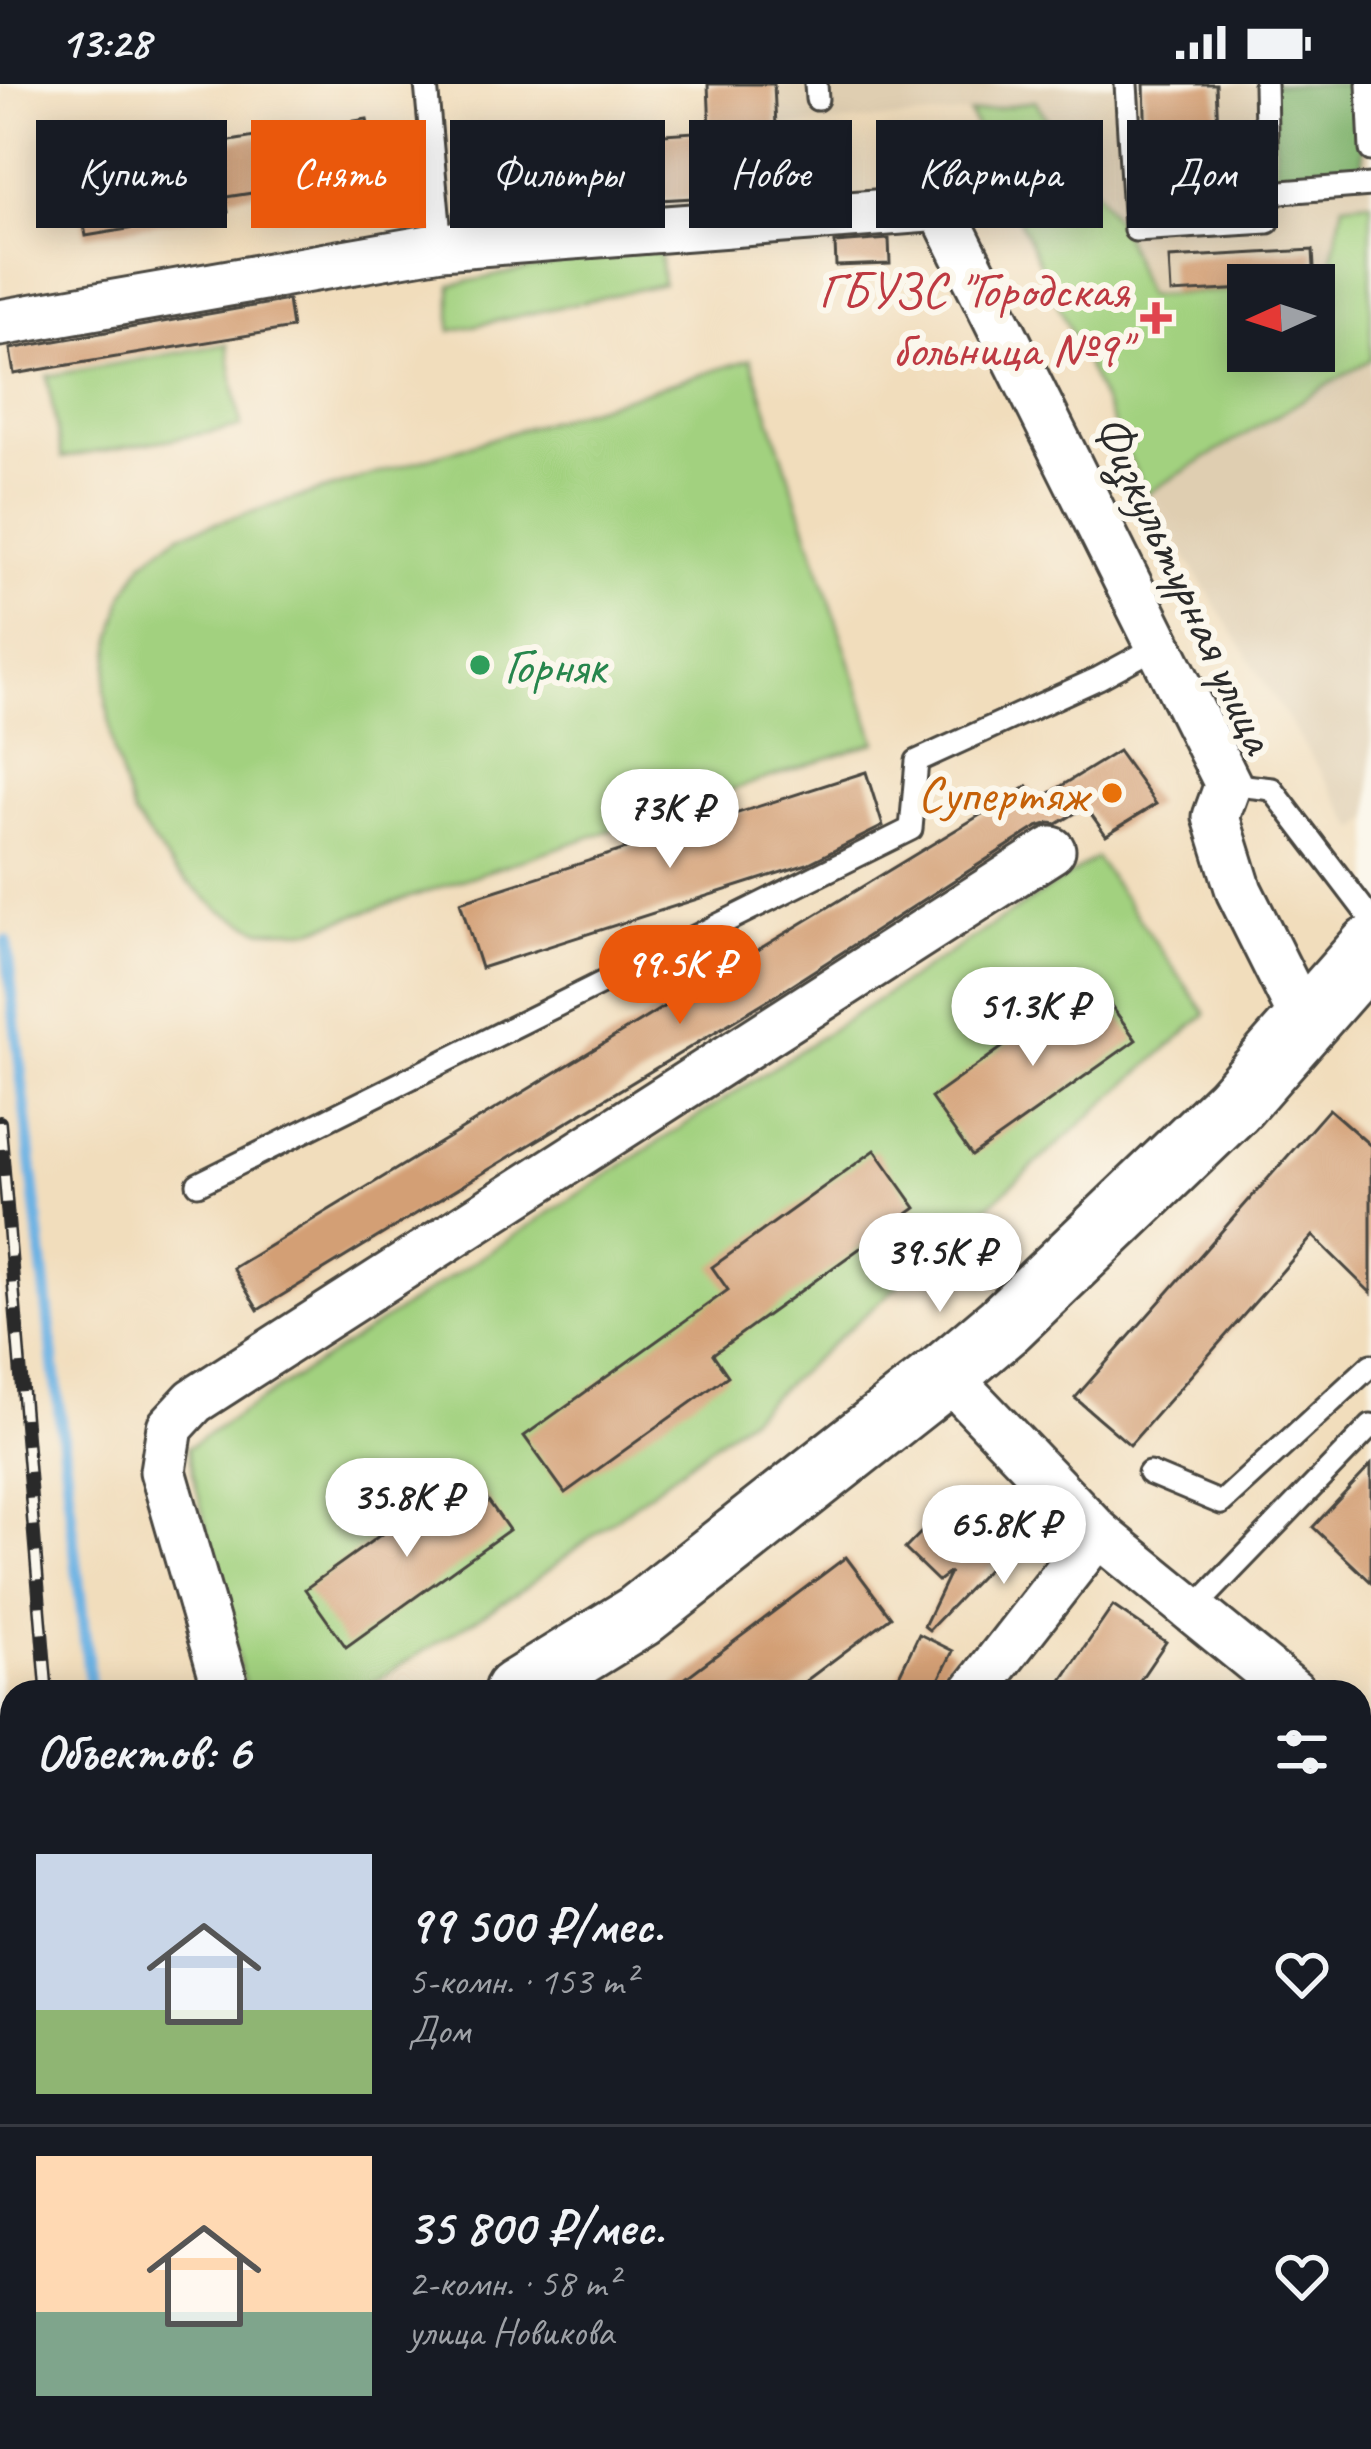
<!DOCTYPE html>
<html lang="ru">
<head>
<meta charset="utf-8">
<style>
  :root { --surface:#171b24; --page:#242831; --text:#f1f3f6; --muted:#9ea1a6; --line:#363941; --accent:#ea580c }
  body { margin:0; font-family:Caveat,sans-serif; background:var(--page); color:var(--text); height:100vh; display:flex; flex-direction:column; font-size:45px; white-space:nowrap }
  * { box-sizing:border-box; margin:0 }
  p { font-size:39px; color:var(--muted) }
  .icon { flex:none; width:66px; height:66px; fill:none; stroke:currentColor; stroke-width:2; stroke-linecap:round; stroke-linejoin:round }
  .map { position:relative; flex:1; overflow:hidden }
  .panel { position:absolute; left:0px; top:1596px; width:1371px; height:771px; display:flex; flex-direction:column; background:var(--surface); border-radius:36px 36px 0 0; box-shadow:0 6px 30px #0003 }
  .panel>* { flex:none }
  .top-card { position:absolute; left:36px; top:36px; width:1299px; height:108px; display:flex; gap:24px }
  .needle { width:78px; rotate:267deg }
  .tools { position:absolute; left:1227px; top:180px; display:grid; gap:24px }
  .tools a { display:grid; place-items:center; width:108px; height:108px; border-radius:0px; background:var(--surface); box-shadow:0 6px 30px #0003; font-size:60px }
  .price { position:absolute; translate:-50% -102px; padding:0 27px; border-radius:42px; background:#fff; color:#222; font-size:39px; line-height:78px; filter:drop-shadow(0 3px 6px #0008) }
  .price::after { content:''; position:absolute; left:50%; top:72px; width:36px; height:27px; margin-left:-18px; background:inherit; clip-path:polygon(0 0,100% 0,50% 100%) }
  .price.current { background:var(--accent); color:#fff }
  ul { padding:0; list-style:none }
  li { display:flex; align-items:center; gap:36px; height:300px; padding:0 36px }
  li+li { border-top:3px solid var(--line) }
  li span { display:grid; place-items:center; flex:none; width:336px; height:240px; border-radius:0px; color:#555 }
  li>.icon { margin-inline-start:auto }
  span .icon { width:144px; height:144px; fill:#fffc; stroke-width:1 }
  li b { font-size:51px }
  h2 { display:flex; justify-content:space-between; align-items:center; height:144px; padding:0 36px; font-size:51px }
  .tag { padding:0 42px; border-radius:0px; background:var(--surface); box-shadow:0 6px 30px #0003; font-size:42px; line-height:108px }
  .tag.current { background:var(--accent); color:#fff }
  .status { display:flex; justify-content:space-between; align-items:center; height:84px; padding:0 60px; background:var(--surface); direction:ltr }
  .status svg { height:33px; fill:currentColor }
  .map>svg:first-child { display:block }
  .built { fill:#dfceb1; fill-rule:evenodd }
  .green { fill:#a2d17f; stroke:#667e55; stroke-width:3 }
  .forest { fill:#81b36e; stroke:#566f4c; stroke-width:3 }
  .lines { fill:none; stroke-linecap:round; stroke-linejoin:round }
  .stream { stroke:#6db2e3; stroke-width:12 }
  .building { fill:#d39f75 }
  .service-casing { stroke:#494641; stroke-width:27 }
  .minor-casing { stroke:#494641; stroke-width:51 }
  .tertiary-casing { stroke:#494641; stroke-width:60 }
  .secondary-casing { stroke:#494641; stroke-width:69 }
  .service { stroke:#fff; stroke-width:21 }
  .minor { stroke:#fff; stroke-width:45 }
  .tertiary { stroke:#fff; stroke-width:54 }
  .secondary { stroke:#fff; stroke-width:63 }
  .rail-casing { stroke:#2b2b2b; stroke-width:14 }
  .rail { stroke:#fbf7ec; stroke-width:9; stroke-dasharray:27; stroke-linecap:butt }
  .health-dot { fill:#e0444e; stroke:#fbf7ec; stroke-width:4.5 }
  .leisure-dot { fill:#2e9e5b; stroke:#fbf7ec; stroke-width:4.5 }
  .food-dot { fill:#e8710a; stroke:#fbf7ec; stroke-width:4.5 }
  .labels { text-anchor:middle; stroke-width:12; stroke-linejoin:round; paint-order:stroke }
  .health-label { font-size:51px; fill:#be3a42; stroke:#fbf7ec; text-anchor:end }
  .street-label { font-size:51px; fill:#2b2b2b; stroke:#fbf7ec }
  .leisure-label { font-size:51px; fill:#27864d; stroke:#fbf7ec; text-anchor:start }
  .food-label { font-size:51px; fill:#c56008; stroke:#fbf7ec; text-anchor:end }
</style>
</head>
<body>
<div class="status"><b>13:28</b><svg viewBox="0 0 49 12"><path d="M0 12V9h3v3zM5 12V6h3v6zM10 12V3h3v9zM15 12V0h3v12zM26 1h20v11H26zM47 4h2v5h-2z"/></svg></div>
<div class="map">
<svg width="1371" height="2365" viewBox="0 0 1371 2365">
  <rect width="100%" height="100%" fill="#fbf7ec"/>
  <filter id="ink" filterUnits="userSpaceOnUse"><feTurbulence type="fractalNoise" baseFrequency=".00833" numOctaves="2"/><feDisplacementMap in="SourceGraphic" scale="24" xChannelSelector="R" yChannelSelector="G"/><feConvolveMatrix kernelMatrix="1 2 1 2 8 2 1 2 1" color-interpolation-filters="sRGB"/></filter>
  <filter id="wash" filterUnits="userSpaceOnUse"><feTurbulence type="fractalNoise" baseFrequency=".004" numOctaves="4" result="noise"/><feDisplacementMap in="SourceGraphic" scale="48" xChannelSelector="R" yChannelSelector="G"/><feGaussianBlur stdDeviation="2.7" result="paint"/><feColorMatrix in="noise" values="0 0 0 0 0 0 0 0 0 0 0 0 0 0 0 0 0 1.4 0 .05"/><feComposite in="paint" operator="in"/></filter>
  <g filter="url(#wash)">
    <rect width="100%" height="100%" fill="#f1ddbc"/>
    <!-- built -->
    <path class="built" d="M774,0H1371V733L1357,746L1146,410L970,30L776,43ZM1248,201H1314V267H1248Z"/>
    <!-- green -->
    <g class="green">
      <polygon points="1035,17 1122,145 1146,212 1248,206 1248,267 1314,267 1314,202 1327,200 1343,120 1371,117 1371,275 1146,410 970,30"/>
      <polygon points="659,158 663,200 451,247 451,201"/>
      <polygon points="227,260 241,343 62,374 47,292"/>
      <polygon points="751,275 876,658 311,846 261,846 220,826 174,786 133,731 114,669 105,607 112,556 123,513 144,477 180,450"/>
      <polygon points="1096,774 1206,930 751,1331 518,1509 357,1608 246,1608 187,1364"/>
    </g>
    <!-- forest -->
    <polygon class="forest" points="1271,0 1360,0 1363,85 1276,92"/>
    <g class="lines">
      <!-- stream -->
      <polyline class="stream" points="6,857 91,1608"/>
    </g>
    <g id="blocks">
      <!-- building -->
      <g class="building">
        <polygon points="708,0 774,0 776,43 710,47"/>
        <polygon points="1144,0 1216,0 1221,115 1148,118"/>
        <polygon points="367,35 375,90 226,113 228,128 86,152 72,77 217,56 218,59"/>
        <polygon points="710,47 711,113 481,126 477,62"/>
        <polygon points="842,56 845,99 788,101 787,58"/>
        <polygon points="889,155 890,180 836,182 835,159"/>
        <polygon points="1313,166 1315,201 1248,201 1248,205 1171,209 1169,174"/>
        <polygon points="288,216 292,244 14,290 10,265"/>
        <polygon points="1118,667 1156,720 1106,751 1086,723 1057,740 1050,739 1037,743 776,911 258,1226 233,1184 1028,702 1037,717"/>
        <polygon points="866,688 883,742 807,780 481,884 460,818"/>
        <polygon points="1094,898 1136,956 972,1072 931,1014"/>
        <polygon points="1329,1025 1371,1062 1371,1209 1313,1152 1130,1361 1075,1314"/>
        <polygon points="875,1066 916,1124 713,1270 728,1292 565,1409 524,1352 728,1206 712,1183"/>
        <polygon points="1371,1381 1371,1498 1313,1443"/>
        <polygon points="468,1388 509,1446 346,1563 305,1505"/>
        <polygon points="947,1422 1000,1472 929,1546 924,1542 950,1488 938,1497 905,1465"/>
        <polygon points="846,1473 891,1533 791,1608 667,1608"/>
        <polygon points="1113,1522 1166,1558 1132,1608 1054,1608"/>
        <polygon points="919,1550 953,1567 933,1608 891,1608"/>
      </g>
    </g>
  </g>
  <g filter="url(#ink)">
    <use href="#blocks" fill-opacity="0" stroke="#494641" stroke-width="3"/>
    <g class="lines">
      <!-- service casing -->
      <g class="service-casing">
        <g id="service">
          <polyline points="426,0 441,162"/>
          <polyline points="816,0 817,15"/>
          <polyline points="1126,0 1135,146 1268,138 1265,0"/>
          <polyline points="1368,0 1371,66"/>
          <polyline points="1269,109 1371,101"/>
          <polyline points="1228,700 1272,705 1371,835"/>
          <polyline points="198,1100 911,745 917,677 1099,594 1160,561"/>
          <polyline points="1149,1389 1221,1419 1371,1281"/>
          <polyline points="1193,1526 1371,1342"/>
          <polyline points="196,2355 197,2365"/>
          <polyline points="606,2365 613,2355"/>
        </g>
      </g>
      <!-- minor casing -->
      <g class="minor-casing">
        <g id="minor">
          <polyline points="0,239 441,162 941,124 1228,700 1216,733 1239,807 1305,939"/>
          <polyline points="946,1290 1098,1449 1293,1608"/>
          <polyline points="227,1608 163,1387 170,1343 194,1317 1052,766"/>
          <polyline points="974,1608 1098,1449"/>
          <polyline points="1359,1662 1371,1672"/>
          <polyline points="1359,1825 1371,1810"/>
          <polyline points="849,2355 853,2365"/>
          <polyline points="1072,2355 1072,2365"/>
        </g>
      </g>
      <!-- tertiary casing -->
      <g class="tertiary-casing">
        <polyline id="tertiary" points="0,2361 1,2365"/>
      </g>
      <!-- secondary casing -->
      <g class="secondary-casing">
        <g id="secondary">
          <polyline points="516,1608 639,1532 946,1290 1004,1241 1233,1021 1371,864"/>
          <polyline points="0,1856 12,1851"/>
        </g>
      </g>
      <!-- service -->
      <use href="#service" class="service"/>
      <!-- minor -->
      <use href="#minor" class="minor"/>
      <!-- tertiary -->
      <use href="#tertiary" class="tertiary"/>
      <!-- secondary -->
      <use href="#secondary" class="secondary"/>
      <!-- rail casing -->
      <g class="rail-casing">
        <g id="rail">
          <polyline points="0,1038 47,1608"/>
          <polyline points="125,2355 126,2365"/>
        </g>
      </g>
      <!-- rail -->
      <use href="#rail" class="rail"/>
    </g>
  </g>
  <!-- markers -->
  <path class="health-dot" d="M1150 216h12v12h12v12h-12v12h-12v-12h-12v-12h12z"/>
  <circle class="leisure-dot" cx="480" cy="581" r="12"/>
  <circle class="food-dot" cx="1112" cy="709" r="12"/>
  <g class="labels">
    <!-- health labels -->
    <g class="health-label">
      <text x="1129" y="223">ГБУЗС "Городская<tspan x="1129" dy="59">больница №9"</tspan></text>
    </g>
    <!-- street labels -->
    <g class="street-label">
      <text transform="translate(1186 499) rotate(65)" y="18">Физкультурная улица</text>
    </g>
    <!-- leisure labels -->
    <g class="leisure-label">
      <text x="504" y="599">Горняк</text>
    </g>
    <!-- food labels -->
    <g class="food-label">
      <text x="1088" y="727">Супертяж</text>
    </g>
  </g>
</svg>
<div class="tools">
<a><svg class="needle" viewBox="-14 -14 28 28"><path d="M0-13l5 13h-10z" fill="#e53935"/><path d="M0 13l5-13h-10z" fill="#9ea1a6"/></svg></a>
</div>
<b class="price" style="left:670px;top:787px">73K ₽</b>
<b class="price current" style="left:680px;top:943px">99.5K ₽</b>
<b class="price" style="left:1033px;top:985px">51.3K ₽</b>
<b class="price" style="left:940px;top:1231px">39.5K ₽</b>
<b class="price" style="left:407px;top:1476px">35.8K ₽</b>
<b class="price" style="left:1004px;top:1503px">65.8K ₽</b>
<div class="top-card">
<a class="tag">Купить</a>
<a class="tag current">Снять</a>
<a class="tag">Фильтры</a>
<a class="tag">Новое</a>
<a class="tag">Квартира</a>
<a class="tag">Дом</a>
</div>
<section class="panel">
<h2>Объектов: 6<svg class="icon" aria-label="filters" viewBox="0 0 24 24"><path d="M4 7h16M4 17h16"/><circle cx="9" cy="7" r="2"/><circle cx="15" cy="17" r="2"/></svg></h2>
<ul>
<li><span style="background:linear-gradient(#c9d6e8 65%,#8fb573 0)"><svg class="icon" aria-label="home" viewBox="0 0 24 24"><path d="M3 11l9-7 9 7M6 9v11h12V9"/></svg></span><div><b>99 500 ₽/мес.</b><p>5-комн. · 153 m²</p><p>Дом</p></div><svg class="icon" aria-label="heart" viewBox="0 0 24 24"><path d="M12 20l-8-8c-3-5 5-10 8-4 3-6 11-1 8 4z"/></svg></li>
<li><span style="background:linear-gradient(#ffd9b3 65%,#7fa58c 0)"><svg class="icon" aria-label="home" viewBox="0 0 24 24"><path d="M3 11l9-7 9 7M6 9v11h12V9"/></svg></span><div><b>35 800 ₽/мес.</b><p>2-комн. · 58 m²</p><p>улица Новикова</p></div><svg class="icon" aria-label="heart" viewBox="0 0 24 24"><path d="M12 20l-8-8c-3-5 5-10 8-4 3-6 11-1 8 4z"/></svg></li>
</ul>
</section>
</div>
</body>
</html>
